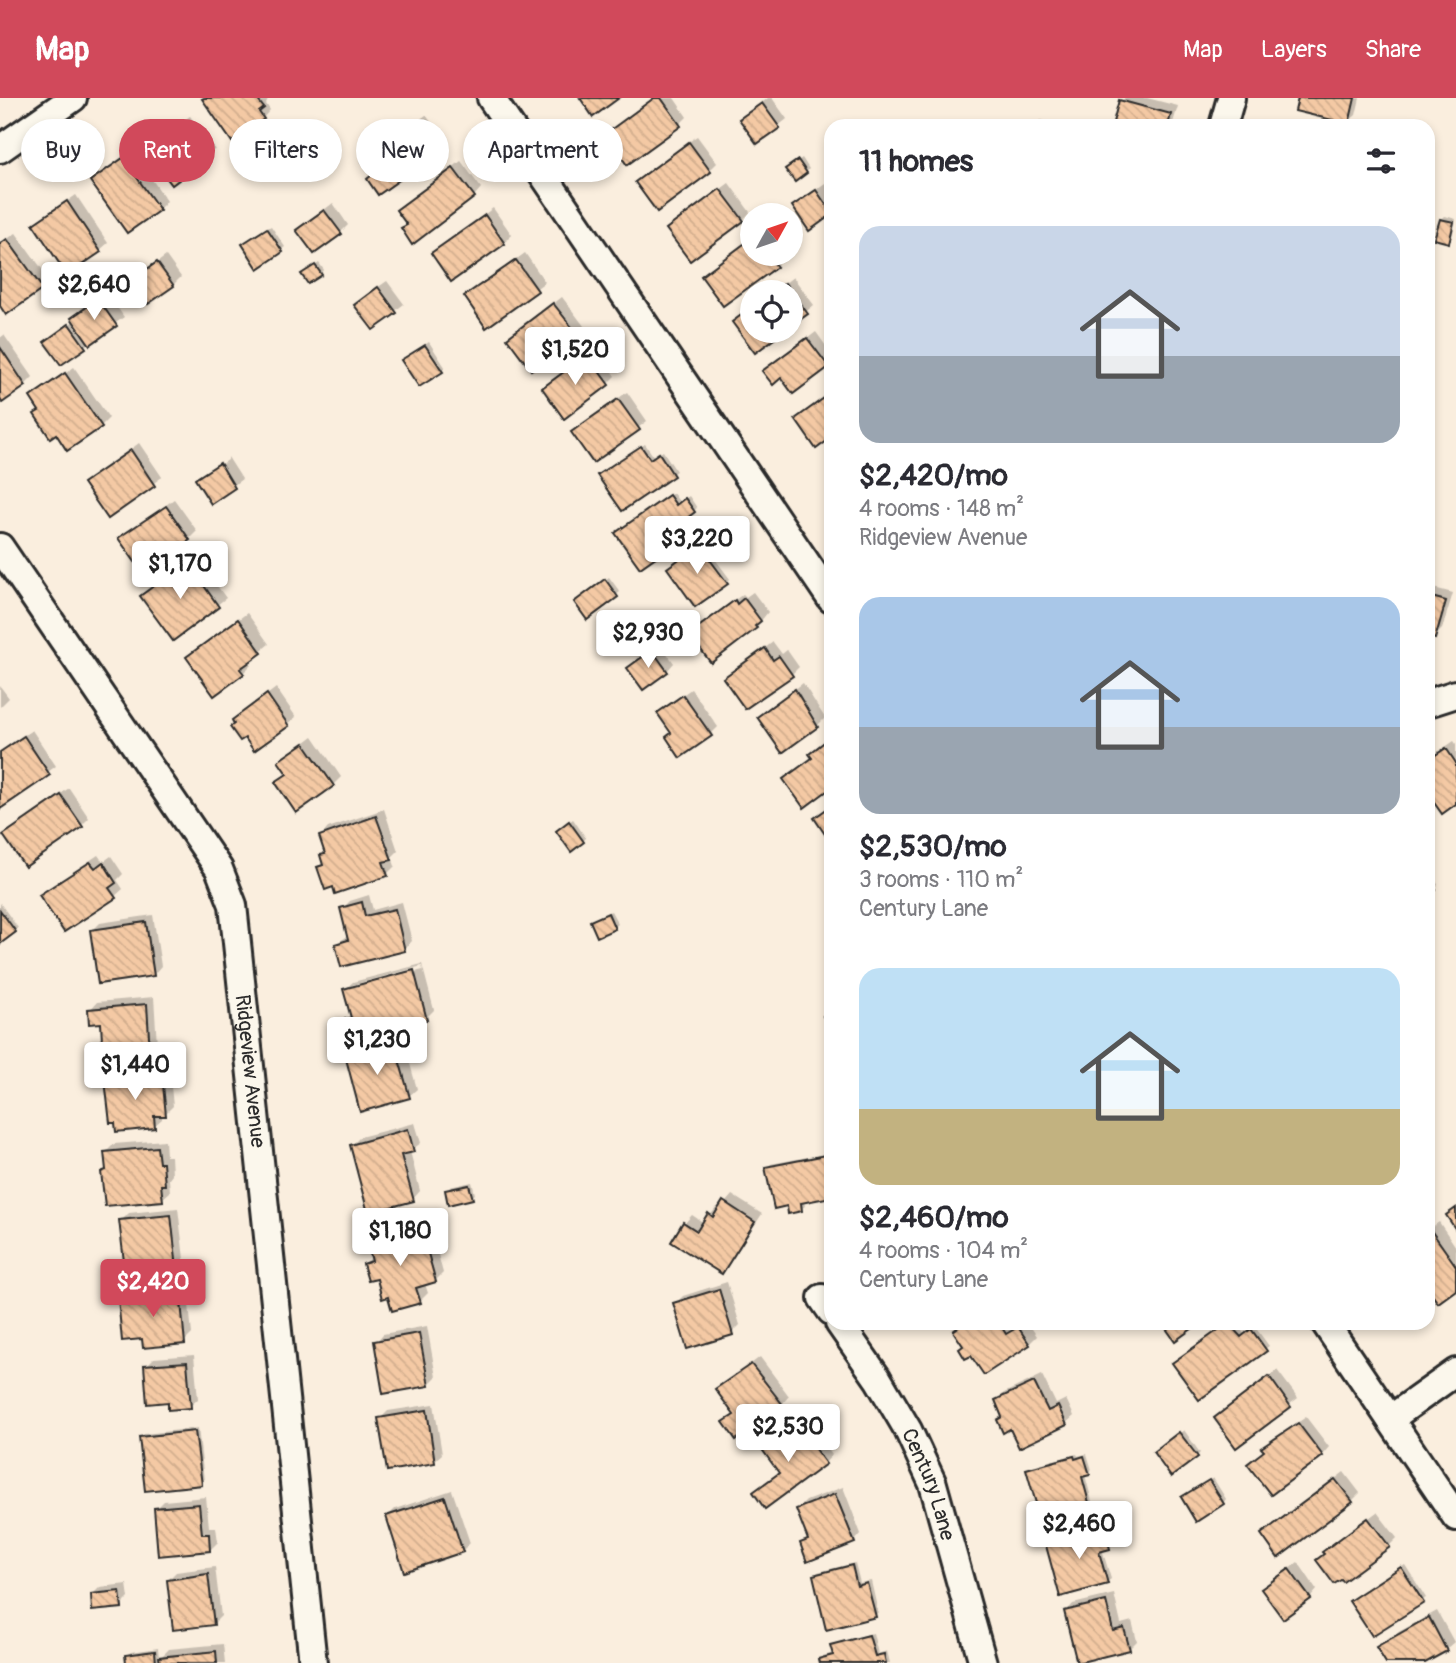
<!DOCTYPE html>
<html lang="en">
<head>
<meta charset="utf-8">
<style>
  :root { --surface:#fff; --page:#f2f2f3; --text:#2b2b33; --muted:#7c7c81; --accent:#d1495b }
  body { margin:0; font-family:Pangolin,sans-serif; background:var(--page); color:var(--text); height:100vh; display:flex; flex-direction:column; font-size:26px; white-space:nowrap }
  * { box-sizing:border-box; margin:0 }
  p { font-size:23px; color:var(--muted) }
  .icon { flex:none; width:38px; height:38px; fill:none; stroke:currentColor; stroke-width:2; stroke-linecap:round; stroke-linejoin:round }
  .map { position:relative; flex:1; overflow:hidden }
  .sheet { position:absolute; left:824px; top:21px; width:611px; height:1211px; display:flex; flex-direction:column; background:var(--surface); border-radius:21px; box-shadow:0 4px 10px #0003 }
  .sheet>* { flex:none }
  .hud { position:absolute; left:21px; top:21px; width:665px; height:63px; display:flex; gap:14px }
  .needle { width:46px; rotate:50deg }
  .buttons { position:absolute; left:740px; top:105px; display:grid; gap:14px }
  .buttons a { display:grid; place-items:center; width:63px; height:63px; border-radius:50%; background:var(--surface); box-shadow:0 4px 10px #0003; font-size:35px }
  .price { position:absolute; translate:-50% -60px; padding:0 16px; border-radius:7px; background:#fff; color:#222; font-size:23px; line-height:46px; filter:drop-shadow(0 2px 4px #0008) }
  .price::after { content:''; position:absolute; left:50%; top:42px; width:21px; height:16px; margin-left:-10px; background:inherit; clip-path:polygon(0 0,100% 0,50% 100%) }
  .price.current { background:var(--accent); color:#fff }
  ul { padding:0; list-style:none }
  li { display:grid; align-content:center; gap:14px; height:371px; padding:0 35px }
  li span { display:grid; place-items:center; height:217px; border-radius:21px; color:#555 }
  li>.icon { margin-inline-start:auto }
  span .icon { width:126px; height:126px; fill:#fffc; stroke-width:1 }
  li b { font-size:30px }
  h2 { display:flex; justify-content:space-between; align-items:center; height:84px; padding:0 35px; font-size:30px }
  .chip { padding:0 24px; border-radius:32px; background:var(--surface); box-shadow:0 4px 10px #0003; font-size:24px; line-height:63px }
  .chip.current { background:var(--accent); color:#fff }
  header { display:flex; align-items:center; gap:42px; box-sizing:border-box; height:98px; padding:0 35px; background:var(--accent); color:#fff }
  header strong { font-size:33px }
  nav { display:flex; gap:38px; margin-inline-start:auto; font-size:24px }
  .map>svg:first-child { display:block }
  .shadow { fill:#0003; fill-rule:evenodd }
  .building { fill:url(#building-back-hatch); stroke:#2b2b2b; stroke-width:2 }
  .lines { fill:none; stroke-linecap:round; stroke-linejoin:round }
  .minor-casing { stroke:#2b2b2b; stroke-width:32 }
  .minor { stroke:#fbf7ec; stroke-width:26 }
  .labels { text-anchor:middle; stroke-width:7; stroke-linejoin:round; paint-order:stroke }
  .street-label { font-size:21px; fill:#2b2b2b; stroke:#fbf7ec }
</style>
</head>
<body>
<header>
<strong>Map</strong>
<nav><a>Map</a><a>Layers</a><a>Share</a></nav>
</header>
<div class="map">
<svg width="1456" height="1565" viewBox="0 0 1456 1565">
  <defs>
    <pattern id="building-back-hatch" width="6" height="6" patternUnits="userSpaceOnUse" patternTransform="scale(1.75)"><rect width="6" height="6" fill="#f4c9a4"/><path d="M-1 5l2 2M0 0l6 6M5-1l2 2" fill="none" stroke="#d1ad8d"/></pattern>
  </defs>
  <rect width="100%" height="100%" fill="#faeede"/>
  <filter id="ink" filterUnits="userSpaceOnUse"><feTurbulence type="fractalNoise" baseFrequency=".0143" numOctaves="2"/><feDisplacementMap in="SourceGraphic" scale="14" xChannelSelector="R" yChannelSelector="G"/><feConvolveMatrix kernelMatrix="1 2 1 2 8 2 1 2 1" color-interpolation-filters="sRGB"/></filter>
  <g filter="url(#ink)">
    <!-- shadow -->
    <g class="shadow">
      <polygon points="205,0 269,0 266,6 270,12 263,20"/>
      <polygon points="654,0 674,0 687,19 680,26 607,36"/>
      <polygon points="768,0 772,0 787,21 758,44 741,22"/>
      <polygon points="1124,0 1147,0 1178,8 1172,28 1114,28"/>
      <polygon points="1300,0 1360,0 1356,17 1348,24"/>
      <polygon points="426,17 446,45 379,95 372,56"/>
      <polygon points="190,18 215,51 207,59 143,45 160,30 164,36"/>
      <polygon points="1040,22 1062,28 1034,28"/>
      <polygon points="697,38 717,65 709,73 645,76"/>
      <polygon points="132,53 167,103 159,111 93,83"/>
      <polygon points="802,60 809,71 806,74 791,68"/>
      <polygon points="461,63 481,90 474,98 408,126 398,112"/>
      <polygon points="729,85 750,114 743,122 676,124"/>
      <polygon points="825,85 831,95 831,115 809,131 794,108"/>
      <polygon points="76,97 108,145 100,152 35,126"/>
      <polygon points="333,105 348,127 340,135 298,132"/>
      <polygon points="493,110 512,137 504,145 433,155"/>
      <polygon points="1445,118 1456,121 1452,139 1449,143 1441,122"/>
      <polygon points="271,128 285,149 259,168 248,143"/>
      <polygon points="16,135 50,182 7,214 0,205 0,146"/>
      <polygon points="752,140 752,156 781,156 784,160 723,206 703,178"/>
      <polygon points="525,155 545,184 487,227 467,198"/>
      <polygon points="166,158 181,179 173,187 134,182"/>
      <polygon points="319,165 324,172 321,176 303,176"/>
      <polygon points="793,179 814,207 791,226 791,194 773,194"/>
      <polygon points="387,183 404,206 373,230 364,199"/>
      <polygon points="107,195 124,219 61,265 47,244 75,222 73,220 81,212"/>
      <polygon points="562,199 584,228 577,236 510,240"/>
      <polygon points="816,234 831,255 831,264 828,268 782,278 765,273"/>
      <polygon points="4,237 33,279 25,287 0,298 0,240"/>
      <polygon points="429,244 445,269 442,272 407,259"/>
      <polygon points="595,251 615,278 608,285 552,283"/>
      <polygon points="74,269 109,320 101,328 32,300"/>
      <polygon points="627,294 647,323 594,363 573,334"/>
      <polygon points="139,345 162,379 109,418 86,385"/>
      <polygon points="645,346 654,359 663,353 676,373 623,411 603,374"/>
      <polygon points="228,359 242,381 212,403 198,382 204,375 204,378 228,362"/>
      <polygon points="673,395 680,405 689,398 697,410 688,417 696,427 693,430 620,432"/>
      <polygon points="174,401 197,433 189,441 121,441"/>
      <polygon points="703,445 730,481 726,485 673,467"/>
      <polygon points="195,458 226,500 173,541 150,491"/>
      <polygon points="609,479 620,494 588,519 580,501"/>
      <polygon points="1430,489 1453,495 1442,531 1434,539 1428,537"/>
      <polygon points="753,494 768,514 756,529 699,529 743,496 746,499"/>
      <polygon points="247,515 269,546 248,563 251,567 243,575 188,559"/>
      <polygon points="773,544 782,556 787,552 799,569 791,577 725,580"/>
      <polygon points="660,546 674,565 667,573 630,570"/>
      <polygon points="803,585 825,620 817,628 759,619"/>
      <polygon points="0,588 9,600 0,609"/>
      <polygon points="276,590 296,619 254,651 234,622"/>
      <polygon points="691,591 718,629 710,637 673,634 667,608"/>
      <polygon points="32,632 56,668 0,709 0,654"/>
      <polygon points="313,638 341,679 333,687 277,684 288,674 280,663"/>
      <polygon points="831,640 831,687 804,708 814,653"/>
      <polygon points="1454,643 1456,646 1456,704 1428,693 1428,661"/>
      <polygon points="69,690 89,720 82,727 5,737"/>
      <polygon points="384,711 398,753 392,759 395,768 387,776 319,769 324,764 322,758 326,754 321,738 328,730"/>
      <polygon points="573,721 586,740 583,743 561,730"/>
      <polygon points="98,757 103,764 111,758 123,776 117,782 123,791 115,798 65,832 41,797 49,790"/>
      <polygon points="1428,770 1438,787 1428,794"/>
      <polygon points="369,797 373,812 402,804 412,843 404,851 336,846 349,837 342,811 350,803"/>
      <polygon points="0,805 18,830 0,844"/>
      <polygon points="611,813 618,826 614,829 592,823"/>
      <polygon points="153,817 161,868 154,876 92,833 100,825"/>
      <path d="M422,866L434,912L426,920L347,922L352,917L345,891L353,884ZM422,868L423,872L352,890V887Z"/>
      <polygon points="154,899 157,947 150,955 103,924 90,912 97,904"/>
      <polygon points="402,937 417,991 409,998 347,958 355,950"/>
      <polygon points="169,969 173,1008 165,1016 162,1016 162,1021 154,1028 107,982 115,974"/>
      <polygon points="1428,1005 1433,1013 1428,1017"/>
      <polygon points="415,1025 421,1045 410,1053 420,1093 413,1101 352,1047 360,1039"/>
      <polygon points="165,1042 166,1058 171,1058 172,1077 169,1081 170,1094 162,1101 102,1074 108,1069 106,1054 114,1046"/>
      <polygon points="829,1055 831,1067 831,1097 804,1103 805,1108 801,1111 788,1106 767,1070 771,1066"/>
      <polygon points="472,1084 475,1096 472,1099 447,1093 450,1089"/>
      <polygon points="732,1097 762,1116 729,1166 721,1174 685,1125 692,1117 704,1125 717,1109 720,1111"/>
      <polygon points="178,1110 184,1161 176,1169 121,1123 129,1115"/>
      <polygon points="429,1123 443,1175 435,1183 425,1186 428,1195 420,1203 389,1197 378,1179 365,1166 372,1159 369,1145 377,1137"/>
      <polygon points="1439,1124 1456,1149 1456,1190 1428,1188 1428,1132"/>
      <polygon points="727,1184 740,1227 732,1235 675,1206 683,1198"/>
      <polygon points="187,1187 192,1236 184,1244 144,1239 119,1200 127,1192"/>
      <polygon points="963,1225 1012,1225 1015,1230 1022,1225 1028,1225 1037,1238 1029,1246 965,1247 955,1233"/>
      <polygon points="1230,1225 1236,1225 1245,1237 1255,1229 1269,1248 1199,1300 1178,1262"/>
      <polygon points="427,1228 436,1279 428,1287 376,1244 383,1236"/>
      <polygon points="194,1257 198,1301 190,1308 169,1302 146,1268 154,1260"/>
      <polygon points="760,1259 789,1298 782,1306 725,1325 735,1316 718,1291"/>
      <polygon points="1277,1272 1298,1300 1236,1347 1216,1320"/>
      <polygon points="1042,1277 1056,1306 1066,1301 1074,1318 1066,1325 1004,1318 997,1303 1004,1295"/>
      <polygon points="434,1306 442,1356 434,1363 380,1321 388,1313"/>
      <polygon points="803,1318 832,1357 825,1365 755,1394 780,1373 763,1350"/>
      <polygon points="1306,1319 1329,1349 1322,1357 1250,1366 1265,1352 1264,1350 1271,1343"/>
      <polygon points="198,1330 204,1382 201,1385 140,1340 144,1336"/>
      <polygon points="1184,1332 1200,1355 1197,1358 1159,1351"/>
      <polygon points="1077,1356 1078,1358 1087,1356 1092,1372 1085,1377 1093,1407 1090,1410 1028,1372 1032,1368"/>
      <polygon points="1344,1374 1360,1395 1352,1403 1263,1436"/>
      <polygon points="1213,1380 1226,1401 1223,1405 1187,1396"/>
      <polygon points="843,1389 861,1436 854,1444 802,1446 809,1438 798,1411 806,1403"/>
      <polygon points="452,1392 470,1445 462,1453 388,1418 395,1411"/>
      <polygon points="206,1399 209,1429 216,1429 218,1444 210,1452 156,1411 164,1403"/>
      <polygon points="1377,1414 1397,1440 1389,1448 1325,1455 1332,1447"/>
      <polygon points="1108,1429 1113,1446 1102,1451 1111,1481 1107,1484 1047,1444"/>
      <polygon points="1298,1464 1317,1492 1310,1500 1263,1491"/>
      <polygon points="855,1465 860,1485 871,1483 878,1514 875,1518 815,1477 818,1474"/>
      <polygon points="1405,1467 1426,1500 1373,1536 1355,1499"/>
      <polygon points="215,1469 221,1518 213,1526 168,1482 176,1474"/>
      <polygon points="127,1486 129,1500 121,1508 92,1497 100,1489"/>
      <polygon points="1114,1496 1121,1526 1132,1523 1137,1543 1129,1551 1066,1514 1073,1506"/>
      <polygon points="1437,1513 1454,1544 1446,1551 1422,1565 1388,1565 1379,1549 1386,1541"/>
      <polygon points="873,1535 878,1556 887,1553 890,1565 821,1565 820,1562 823,1558 834,1555 832,1548 836,1545"/>
      <polygon points="223,1546 225,1565 128,1565 127,1557 131,1554 158,1550 159,1561 169,1551"/>
    </g>
    <!-- building -->
    <g class="building">
      <polygon points="204,0 256,0 264,10 259,14 264,21 232,44 202,1"/>
      <polygon points="580,0 619,0 593,19"/>
      <polygon points="654,0 661,0 681,28 627,67 605,36"/>
      <polygon points="1298,0 1355,0 1349,26 1295,13"/>
      <polygon points="1119,2 1171,16 1168,28 1112,28"/>
      <polygon points="762,5 780,30 757,46 739,21"/>
      <polygon points="418,23 439,54 378,97 367,81 372,77 362,63"/>
      <polygon points="181,24 208,60 172,87 140,45 151,37 156,43"/>
      <polygon points="689,44 711,74 657,114 635,84"/>
      <polygon points="123,60 160,112 127,135 90,83"/>
      <polygon points="798,62 807,75 795,84 785,71"/>
      <polygon points="453,70 475,99 412,147 401,130 407,127 396,112"/>
      <polygon points="720,91 744,123 690,163 666,131"/>
      <polygon points="816,92 831,114 831,117 809,133 792,108"/>
      <polygon points="67,103 101,154 67,177 33,126"/>
      <polygon points="324,112 342,136 314,156 296,132"/>
      <polygon points="485,117 505,146 451,184 431,155"/>
      <polygon points="1440,121 1454,124 1449,145 1434,141"/>
      <polygon points="267,130 283,154 258,171 242,146"/>
      <polygon points="752,140 752,156 767,156 777,169 723,208 701,178"/>
      <polygon points="7,141 43,191 6,217 0,208 0,146"/>
      <polygon points="516,162 538,193 486,230 464,198"/>
      <polygon points="157,164 174,188 148,206 132,182"/>
      <polygon points="315,167 322,177 308,186 301,176"/>
      <polygon points="785,185 808,216 791,228 791,194 773,194"/>
      <polygon points="378,189 397,215 373,232 354,207"/>
      <polygon points="98,201 117,228 90,247 71,220"/>
      <polygon points="553,205 578,237 531,272 507,240"/>
      <polygon points="752,209 752,233 785,233 755,255 732,224"/>
      <polygon points="69,226 86,250 61,267 44,244"/>
      <polygon points="807,240 829,269 793,296 781,280 773,287 762,273"/>
      <polygon points="425,247 443,274 419,289 401,262"/>
      <polygon points="0,249 26,288 2,305 0,301"/>
      <polygon points="587,257 609,287 564,321 542,290"/>
      <polygon points="65,275 102,329 67,353 56,336 50,340 34,316 39,313 30,299"/>
      <polygon points="831,295 831,340 816,351 795,321"/>
      <polygon points="618,301 640,332 593,365 571,334"/>
      <polygon points="641,348 650,361 659,355 674,378 622,413 597,377"/>
      <polygon points="131,352 155,388 108,421 83,385"/>
      <polygon points="220,365 235,390 211,406 195,381"/>
      <polygon points="669,397 676,407 685,400 695,414 686,421 694,432 640,470 615,435"/>
      <polygon points="166,408 190,442 143,475 118,440"/>
      <polygon points="699,447 728,486 695,509 667,470"/>
      <polygon points="187,464 219,509 173,543 140,498"/>
      <polygon points="605,481 618,499 587,522 574,504"/>
      <polygon points="1428,498 1446,503 1435,541 1428,539"/>
      <polygon points="744,500 761,523 755,528 757,530 711,565 689,536 735,502 737,506"/>
      <polygon points="238,521 262,555 240,571 244,576 214,598 186,559"/>
      <polygon points="765,550 773,562 779,558 793,578 745,611 723,580"/>
      <polygon points="652,552 668,574 643,592 627,570"/>
      <polygon points="795,591 818,629 782,655 757,619"/>
      <polygon points="267,596 289,628 254,653 245,640 240,643 230,629 234,626 232,622"/>
      <polygon points="683,597 712,638 680,660 666,639 671,635 657,615"/>
      <polygon points="24,638 50,677 0,711 0,654"/>
      <polygon points="827,642 831,648 831,690 804,710 783,681 812,660 809,656"/>
      <polygon points="304,645 334,688 296,715 275,684 287,676 278,663"/>
      <polygon points="1446,650 1456,665 1456,706 1442,716 1428,696 1428,662"/>
      <polygon points="61,697 83,729 25,769 3,737"/>
      <polygon points="831,708 831,745 814,720"/>
      <polygon points="376,718 392,762 383,764 388,778 335,796 333,789 325,792 317,769 323,767 320,757 325,756 319,738"/>
      <polygon points="569,723 584,744 571,754 556,733"/>
      <polygon points="90,764 95,770 103,764 116,785 109,790 116,800 64,834 39,797"/>
      <polygon points="1428,779 1436,792 1428,796"/>
      <polygon points="362,804 365,818 395,811 405,853 341,869 335,846 348,842 340,810"/>
      <polygon points="0,812 16,834 0,846"/>
      <polygon points="608,815 615,831 597,839 590,823"/>
      <polygon points="146,824 154,878 98,886 90,832"/>
      <polygon points="414,872 427,922 350,942 345,921 351,920 343,891"/>
      <polygon points="147,906 150,956 103,960 101,925 89,926 88,911"/>
      <polygon points="831,913 831,927 829,928 823,918"/>
      <polygon points="394,944 410,1000 360,1014 345,957"/>
      <polygon points="162,976 166,1018 154,1018 155,1030 116,1034 115,1025 110,1025 105,982"/>
      <polygon points="408,1031 414,1054 401,1057 414,1103 368,1115 350,1047"/>
      <polygon points="157,1049 159,1065 163,1065 165,1087 161,1087 163,1103 105,1108 101,1074 106,1072 104,1054"/>
      <polygon points="826,1057 831,1084 831,1099 801,1105 802,1113 788,1116 787,1108 774,1111 765,1069"/>
      <polygon points="469,1087 473,1101 448,1107 445,1092"/>
      <polygon points="723,1103 755,1124 722,1176 671,1144 683,1124 697,1133 708,1115 713,1119"/>
      <polygon points="1456,1110 1456,1132 1446,1117"/>
      <polygon points="171,1117 177,1171 153,1174 153,1169 125,1172 119,1122"/>
      <polygon points="421,1130 436,1184 416,1190 421,1205 392,1213 388,1199 382,1201 377,1181 368,1183 363,1166 372,1163 367,1145"/>
      <polygon points="1430,1131 1456,1168 1456,1192 1438,1205 1428,1191 1428,1132"/>
      <polygon points="719,1191 733,1237 687,1251 673,1205"/>
      <polygon points="180,1193 185,1246 143,1250 142,1241 122,1243 118,1200"/>
      <polygon points="964,1225 999,1225 1006,1236 1018,1229 1030,1247 984,1277 971,1258 965,1261 959,1251 963,1248 953,1233"/>
      <polygon points="1162,1225 1200,1225 1175,1243"/>
      <polygon points="1228,1225 1241,1239 1251,1231 1267,1253 1199,1302 1172,1265"/>
      <polygon points="419,1235 429,1288 383,1296 374,1243"/>
      <polygon points="187,1264 191,1310 168,1312 168,1304 147,1306 144,1267"/>
      <polygon points="751,1266 783,1307 736,1342 723,1324 734,1317 715,1291"/>
      <polygon points="1269,1278 1291,1309 1236,1350 1214,1320"/>
      <polygon points="1034,1284 1048,1313 1058,1308 1067,1327 1019,1350 1010,1331 1003,1335 997,1322 1002,1319 995,1302"/>
      <polygon points="427,1312 435,1365 387,1373 378,1320"/>
      <polygon points="795,1324 826,1366 765,1411 753,1394 779,1375 761,1350"/>
      <polygon points="1298,1325 1323,1358 1271,1397 1247,1366 1264,1353 1261,1350"/>
      <polygon points="195,1333 202,1387 145,1393 139,1339"/>
      <polygon points="1179,1334 1198,1359 1171,1379 1153,1354"/>
      <polygon points="1074,1358 1075,1361 1084,1358 1090,1377 1082,1379 1091,1412 1042,1426 1026,1371"/>
      <polygon points="1335,1381 1353,1404 1278,1460 1261,1436"/>
      <polygon points="1209,1382 1224,1406 1196,1424 1181,1399"/>
      <polygon points="835,1396 855,1445 807,1464 800,1445 808,1442 796,1411"/>
      <polygon points="445,1399 463,1454 404,1474 386,1418"/>
      <polygon points="199,1406 202,1436 209,1436 210,1453 158,1458 154,1410"/>
      <polygon points="1368,1420 1390,1449 1343,1484 1341,1482 1334,1486 1316,1462 1324,1456 1322,1454"/>
      <polygon points="1104,1428 1110,1451 1099,1454 1108,1486 1060,1499 1045,1444"/>
      <polygon points="852,1467 857,1488 867,1485 876,1519 826,1532 813,1477"/>
      <polygon points="1401,1469 1424,1505 1372,1538 1349,1503"/>
      <polygon points="1289,1471 1311,1501 1283,1521 1261,1491"/>
      <polygon points="208,1476 214,1527 173,1532 167,1482"/>
      <polygon points="120,1493 122,1510 92,1513 91,1496"/>
      <polygon points="1106,1503 1113,1533 1124,1530 1130,1552 1077,1565 1064,1513"/>
      <polygon points="1429,1519 1447,1553 1425,1565 1386,1565 1376,1549"/>
      <polygon points="869,1537 875,1558 884,1556 886,1565 819,1565 818,1561 833,1557 830,1547"/>
      <polygon points="155,1553 156,1565 126,1565 125,1557"/>
      <polygon points="216,1553 217,1565 160,1565 159,1559"/>
    </g>
    <g class="lines">
      <!-- minor casing -->
      <g class="minor-casing">
        <g id="minor">
          <polyline points="491,0 831,501"/>
          <polyline points="1223,28 1231,0"/>
          <polyline points="0,51 73,0"/>
          <path id="s1" d="M0,449L219,771L233,807L313,1565"/>
          <polyline points="1428,605 1456,596"/>
          <polyline points="822,1200 831,1213"/>
          <path id="s2" d="M839,1225L878,1281L908,1332L933,1386L983,1565"/>
          <polyline points="1325,1225 1456,1419"/>
          <polyline points="1390,1321 1456,1274"/>
        </g>
      </g>
      <!-- minor -->
      <use href="#minor" class="minor"/>
    </g>
  </g>
  <g class="labels">
    <!-- street labels -->
    <g class="street-label">
      <text dy="7" stroke="none"><textPath href="#s1" startOffset="595">Ridgeview Avenue</textPath></text>
      <text dy="7" stroke="none"><textPath href="#s2" startOffset="186">Century Lane</textPath></text>
    </g>
  </g>
</svg>
<div class="buttons">
<a><svg class="needle" viewBox="-14 -14 28 28"><path d="M0-13l5 13h-10z" fill="#e53935"/><path d="M0 13l5-13h-10z" fill="#7c7c81"/></svg></a>
<a><svg class="icon" aria-label="locate" viewBox="0 0 24 24"><circle cx="12" cy="12" r="6"/><path d="M12 2v4M12 18v4M2 12h4M18 12h4"/></svg></a>
</div>
<b class="price" style="left:94px;top:224px">$2,640</b>
<b class="price" style="left:575px;top:289px">$1,520</b>
<b class="price" style="left:697px;top:478px">$3,220</b>
<b class="price" style="left:180px;top:503px">$1,170</b>
<b class="price" style="left:648px;top:572px">$2,930</b>
<b class="price" style="left:377px;top:979px">$1,230</b>
<b class="price" style="left:135px;top:1004px">$1,440</b>
<b class="price" style="left:400px;top:1170px">$1,180</b>
<b class="price current" style="left:153px;top:1221px">$2,420</b>
<b class="price" style="left:788px;top:1366px">$2,530</b>
<b class="price" style="left:1079px;top:1463px">$2,460</b>
<div class="hud">
<a class="chip">Buy</a>
<a class="chip current">Rent</a>
<a class="chip">Filters</a>
<a class="chip">New</a>
<a class="chip">Apartment</a>
</div>
<section class="sheet">
<h2>11 homes<svg class="icon" aria-label="filters" viewBox="0 0 24 24"><path d="M4 7h16M4 17h16"/><circle cx="9" cy="7" r="2"/><circle cx="15" cy="17" r="2"/></svg></h2>
<ul>
<li><span style="background:linear-gradient(#c9d6e8 60%,#9aa5b1 0)"><svg class="icon" aria-label="home" viewBox="0 0 24 24"><path d="M3 11l9-7 9 7M6 9v11h12V9"/></svg></span><div><b>$2,420/mo</b><p>4 rooms · 148 m²</p><p>Ridgeview Avenue</p></div></li>
<li><span style="background:linear-gradient(#a9c7e8 60%,#9aa5b1 0)"><svg class="icon" aria-label="home" viewBox="0 0 24 24"><path d="M3 11l9-7 9 7M6 9v11h12V9"/></svg></span><div><b>$2,530/mo</b><p>3 rooms · 110 m²</p><p>Century Lane</p></div></li>
<li><span style="background:linear-gradient(#bfe0f5 65%,#c2b280 0)"><svg class="icon" aria-label="home" viewBox="0 0 24 24"><path d="M3 11l9-7 9 7M6 9v11h12V9"/></svg></span><div><b>$2,460/mo</b><p>4 rooms · 104 m²</p><p>Century Lane</p></div></li>
</ul>
</section>
</div>
</body>
</html>
